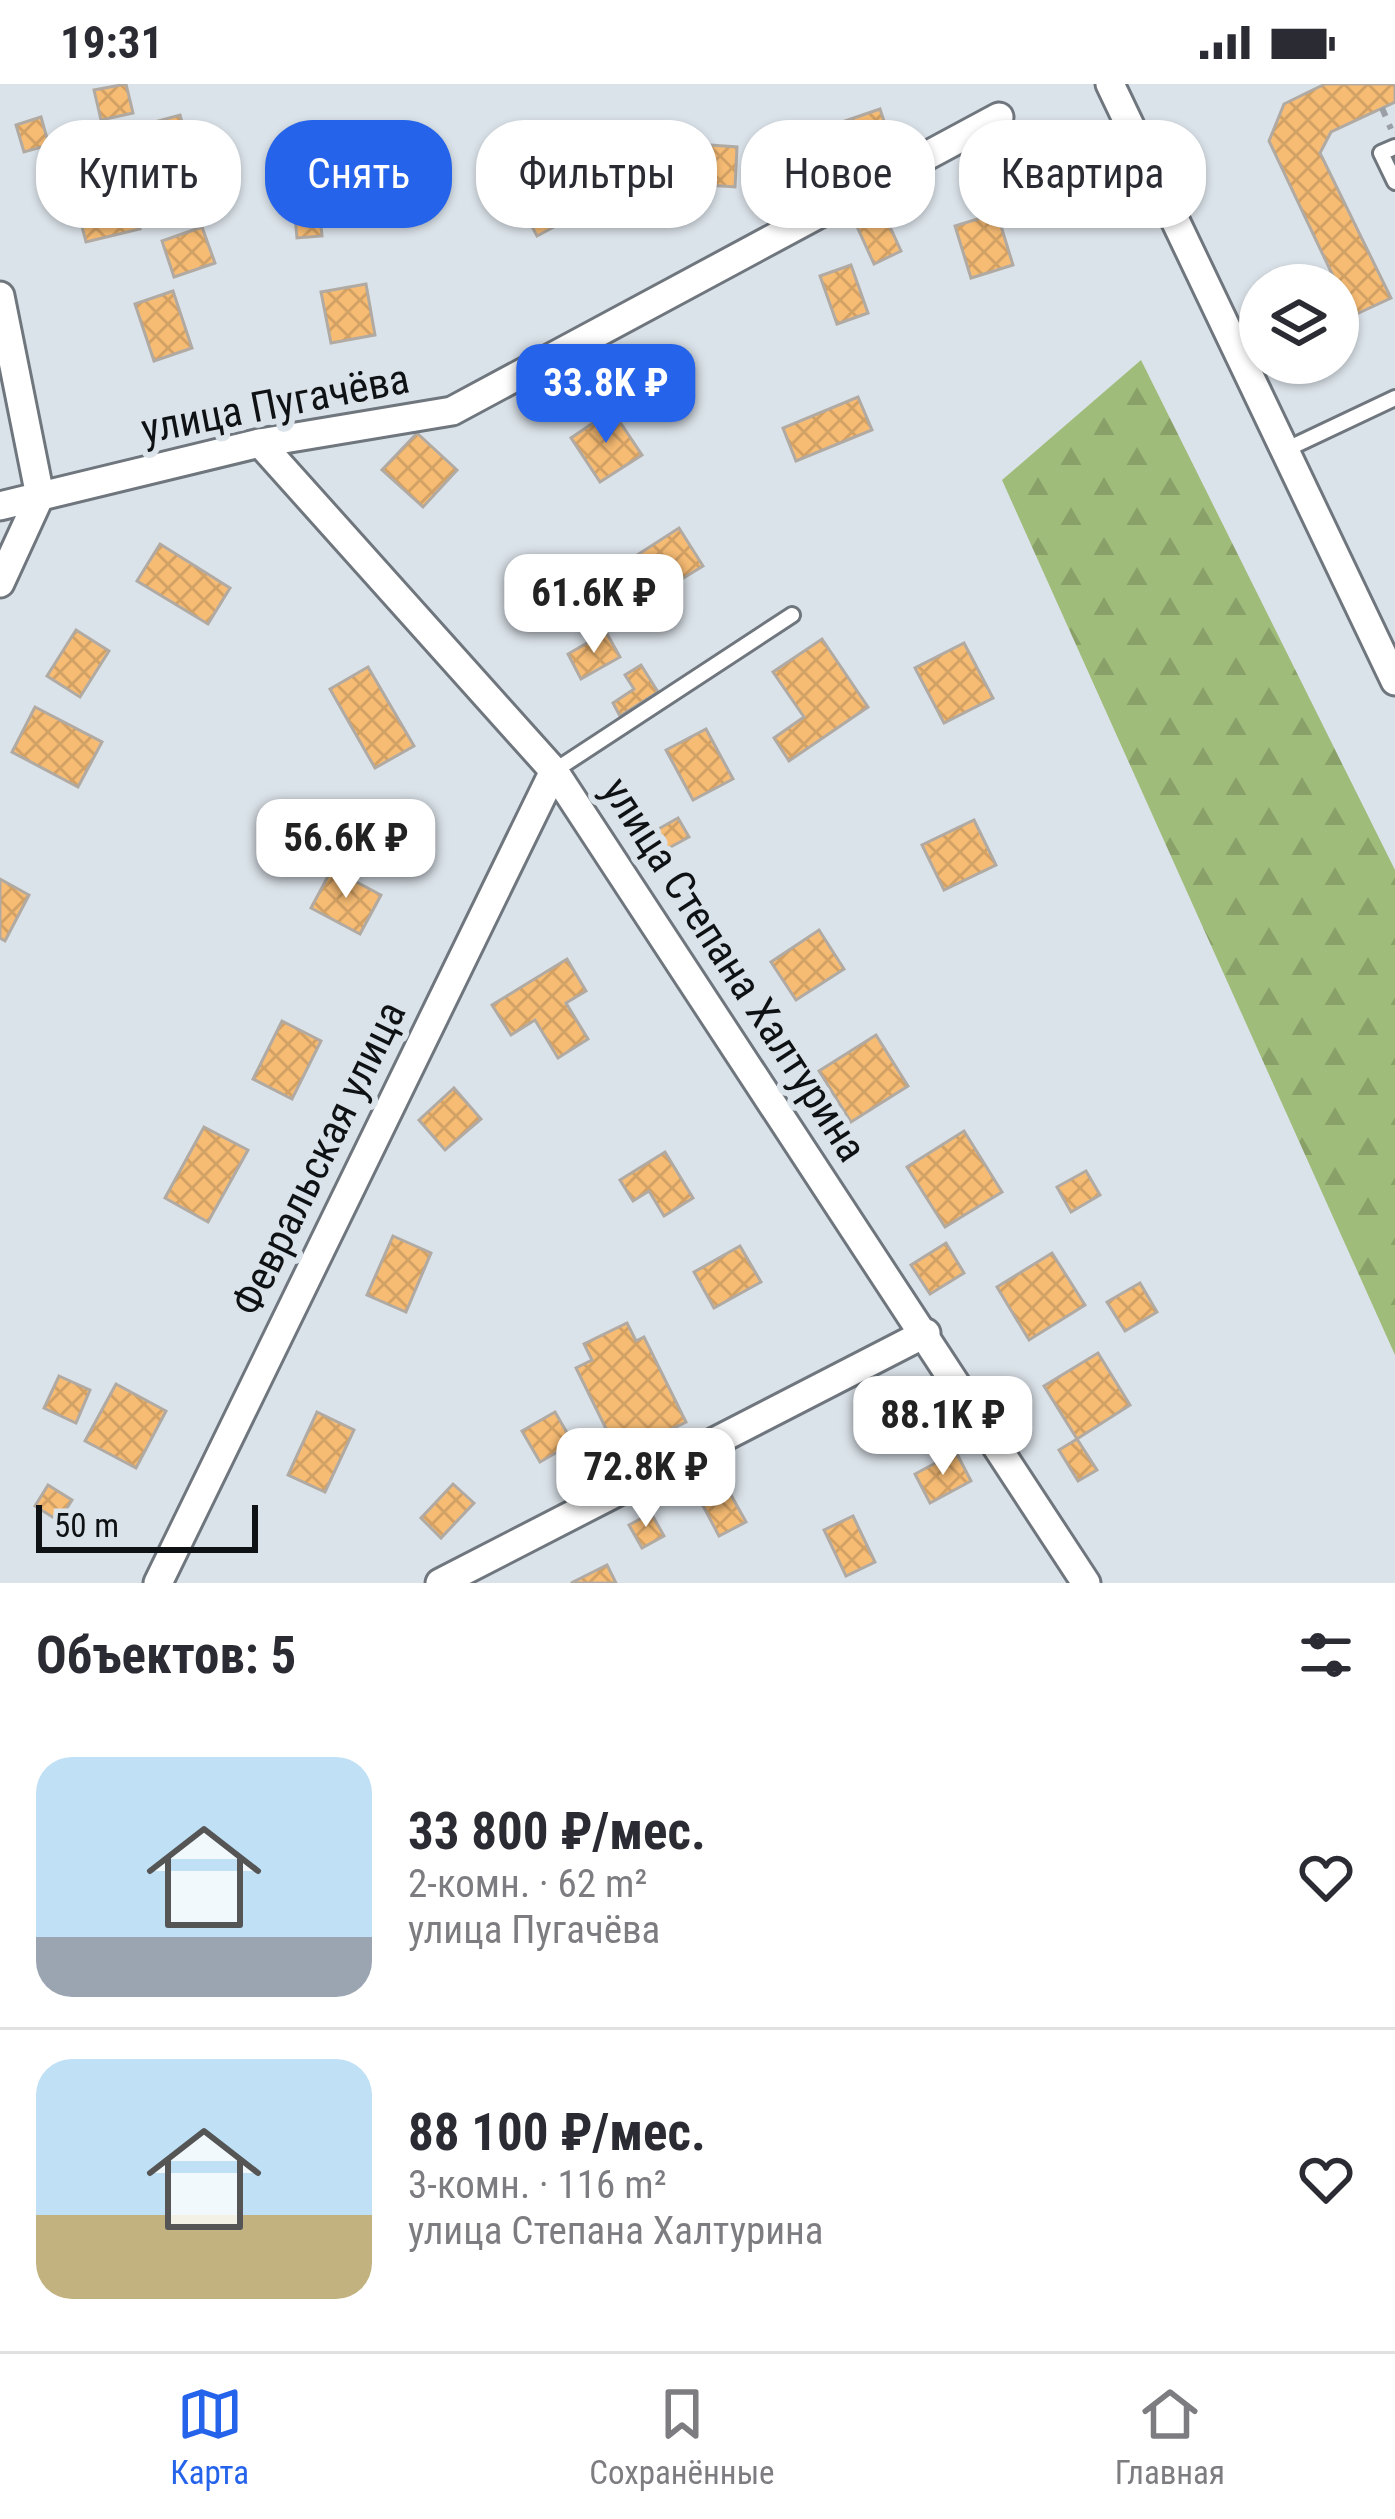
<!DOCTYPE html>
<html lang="ru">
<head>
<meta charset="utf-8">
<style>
  :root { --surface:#fff; --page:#f2f2f3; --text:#2b2b33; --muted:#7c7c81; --line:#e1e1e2; --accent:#2563eb }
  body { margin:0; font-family:"Roboto Condensed",sans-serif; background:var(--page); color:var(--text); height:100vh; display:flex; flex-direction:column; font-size:45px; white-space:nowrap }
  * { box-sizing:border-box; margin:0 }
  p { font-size:39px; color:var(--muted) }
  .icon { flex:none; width:66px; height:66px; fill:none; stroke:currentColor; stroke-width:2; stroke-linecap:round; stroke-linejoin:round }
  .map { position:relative; height:1499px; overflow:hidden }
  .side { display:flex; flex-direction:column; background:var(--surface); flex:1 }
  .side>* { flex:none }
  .banner { position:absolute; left:36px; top:36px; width:1323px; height:108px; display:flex; gap:24px }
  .tools { position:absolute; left:1239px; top:180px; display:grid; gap:24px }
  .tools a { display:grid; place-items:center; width:120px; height:120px; border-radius:50%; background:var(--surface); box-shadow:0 3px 9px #0004; font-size:60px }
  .scale { position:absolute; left:36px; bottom:30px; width:222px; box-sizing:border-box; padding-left:12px; border:6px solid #0f1214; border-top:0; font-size:33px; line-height:42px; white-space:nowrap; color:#0f1214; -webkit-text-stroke:9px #dbe3ea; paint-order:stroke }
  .price { position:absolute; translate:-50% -102px; padding:0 27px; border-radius:24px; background:#fff; color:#222; font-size:39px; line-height:78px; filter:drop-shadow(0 3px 6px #0008) }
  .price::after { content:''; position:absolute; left:50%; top:72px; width:36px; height:27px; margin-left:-18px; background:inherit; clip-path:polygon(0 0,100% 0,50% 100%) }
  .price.active { background:var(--accent); color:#fff }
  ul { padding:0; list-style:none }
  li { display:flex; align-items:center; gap:36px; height:300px; padding:0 36px }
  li+li { border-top:3px solid var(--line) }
  li span { display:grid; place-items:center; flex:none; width:336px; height:240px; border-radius:36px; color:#555 }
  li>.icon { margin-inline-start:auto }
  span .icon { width:144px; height:144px; fill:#fffc; stroke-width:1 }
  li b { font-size:51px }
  h2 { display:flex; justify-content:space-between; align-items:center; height:144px; padding:0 36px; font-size:51px }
  .tag { padding:0 42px; border-radius:48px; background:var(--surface); box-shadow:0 3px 9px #0004; font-size:42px; line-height:108px }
  .tag.active { background:var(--accent); color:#fff }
  .status { display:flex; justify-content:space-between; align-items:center; height:84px; padding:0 60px; background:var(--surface); direction:ltr }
  .status svg { height:33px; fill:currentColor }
  .tabs { display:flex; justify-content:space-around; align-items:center; height:168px; border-top:3px solid var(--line); background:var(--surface); font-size:33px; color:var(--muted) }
  .tabs a { display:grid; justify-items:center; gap:6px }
  .tabs .active { color:var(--accent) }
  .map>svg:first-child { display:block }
  .forest { fill:url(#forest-firs) }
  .building { fill:url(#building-cross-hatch); stroke:#b1aaa3; stroke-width:3 }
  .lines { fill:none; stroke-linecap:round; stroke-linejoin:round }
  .service-casing { stroke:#6f767d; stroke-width:20 }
  .minor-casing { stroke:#6f767d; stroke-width:33 }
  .path { stroke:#9aa0a6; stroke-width:6; stroke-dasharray:9 9; stroke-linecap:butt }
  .service { stroke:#fff; stroke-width:14 }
  .minor { stroke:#fff; stroke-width:27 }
  .labels { text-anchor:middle; stroke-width:12; stroke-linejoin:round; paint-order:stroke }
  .street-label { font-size:42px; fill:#0f1214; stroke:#dbe3ea }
</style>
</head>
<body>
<div class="status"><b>19:31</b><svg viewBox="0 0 49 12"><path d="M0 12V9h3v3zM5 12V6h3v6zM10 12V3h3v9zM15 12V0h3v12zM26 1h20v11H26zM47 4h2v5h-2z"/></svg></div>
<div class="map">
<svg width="1395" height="1499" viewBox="0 0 1395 1499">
  <defs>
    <pattern id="forest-firs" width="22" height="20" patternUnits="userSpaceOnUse" patternTransform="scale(3)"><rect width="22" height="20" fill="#a0bc7a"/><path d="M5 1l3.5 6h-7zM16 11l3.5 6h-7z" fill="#89a169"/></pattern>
    <pattern id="building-cross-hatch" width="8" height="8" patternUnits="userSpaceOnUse" patternTransform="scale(3)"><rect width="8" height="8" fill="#f7bc74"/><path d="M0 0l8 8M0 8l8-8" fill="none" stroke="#d3a164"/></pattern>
  </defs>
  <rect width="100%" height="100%" fill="#dbe3ea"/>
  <!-- forest -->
  <polygon class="forest" points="1141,276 1395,786 1395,1271 1002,396"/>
  <!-- building -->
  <g class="building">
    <polygon points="126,0 133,29 101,36 94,6"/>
    <polygon points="1325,0 1395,0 1395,18 1331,48 1320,69 1391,214 1352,232 1269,57 1284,20"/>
    <polygon points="880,25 891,58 857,70 845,37"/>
    <polygon points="180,31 193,78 159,87 147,40"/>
    <polygon points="41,33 49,61 24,68 16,41"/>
    <polygon points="573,38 589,68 555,86 539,56"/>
    <polygon points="416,45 422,62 438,56 446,80 386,101 372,60"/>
    <polygon points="710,61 737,63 735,103 708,101"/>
    <polygon points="540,90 565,137 537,152 512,105"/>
    <polygon points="318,108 322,152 297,154 293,111"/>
    <polygon points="133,117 140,145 86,158 79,131"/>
    <polygon points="881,123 901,167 874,180 854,136"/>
    <polygon points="997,129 1013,181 971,194 955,142"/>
    <polygon points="202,143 215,179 174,193 162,157"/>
    <polygon points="851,181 868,229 837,240 820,192"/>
    <polygon points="366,200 375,251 331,259 321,208"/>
    <polygon points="173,207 192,264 154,277 135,220"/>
    <polygon points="858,313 872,346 796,377 783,344"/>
    <polygon points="612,326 642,371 600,398 571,354"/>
    <polygon points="417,349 457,386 423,423 382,386"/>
    <polygon points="679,444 703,482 654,512 631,475"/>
    <polygon points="160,460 230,504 208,540 137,497"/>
    <polygon points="76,546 109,567 80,613 47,592"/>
    <polygon points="606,548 620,573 581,595 568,570"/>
    <polygon points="822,555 868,623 789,677 774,654 804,633 773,588"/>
    <polygon points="964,559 993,614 944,639 915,584"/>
    <polygon points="641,581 658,608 620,632 613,619 634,605 625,591"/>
    <polygon points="368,583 414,662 375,684 330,605"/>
    <polygon points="35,623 102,658 78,703 12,668"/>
    <polygon points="706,645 733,695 693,716 666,666"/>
    <polygon points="678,734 689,753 656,771 646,752"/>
    <polygon points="974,736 996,781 944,806 922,761"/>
    <polygon points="332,785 381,811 360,850 311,824"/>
    <polygon points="0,795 29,811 5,857 0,854"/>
    <polygon points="819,846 844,885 796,916 771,878"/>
    <polygon points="567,875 586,907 566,919 588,955 558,974 535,936 511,951 492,921"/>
    <polygon points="282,937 321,957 292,1015 253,995"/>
    <polygon points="876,951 908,1002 851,1038 819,987"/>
    <polygon points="454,1004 481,1035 445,1066 419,1036"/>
    <polygon points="204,1043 248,1066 208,1138 165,1114"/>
    <polygon points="964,1047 1002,1108 945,1143 907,1083"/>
    <polygon points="665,1068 693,1114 664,1132 649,1107 633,1117 620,1096"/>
    <polygon points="1086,1087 1100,1111 1071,1128 1057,1103"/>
    <polygon points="393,1152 431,1169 406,1228 367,1211"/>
    <polygon points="946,1159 964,1189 930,1210 911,1181"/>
    <polygon points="740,1162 761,1198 714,1224 694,1188"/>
    <polygon points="1052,1169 1085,1221 1029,1256 997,1203"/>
    <polygon points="1140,1199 1157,1228 1125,1247 1107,1218"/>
    <polygon points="627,1239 636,1257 644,1253 686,1338 619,1371 576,1284 592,1276 584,1260"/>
    <polygon points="1098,1269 1130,1321 1077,1355 1044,1302"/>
    <polygon points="59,1292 90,1306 76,1339 44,1324"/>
    <polygon points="116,1300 166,1327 136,1384 85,1357"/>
    <polygon points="317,1328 354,1346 325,1408 288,1391"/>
    <polygon points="555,1328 573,1359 540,1378 522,1347"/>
    <polygon points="1077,1355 1097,1386 1078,1397 1059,1366"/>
    <polygon points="956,1368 971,1397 930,1419 915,1390"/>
    <polygon points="453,1400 474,1419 441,1454 421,1434"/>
    <polygon points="48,1401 72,1416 59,1437 35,1422"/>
    <polygon points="726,1402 746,1438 719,1452 700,1416"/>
    <polygon points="651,1429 664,1452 642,1464 629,1441"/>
    <polygon points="853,1432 875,1478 846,1492 824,1446"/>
    <polygon points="607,1481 616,1499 571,1499"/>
  </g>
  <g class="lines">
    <!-- service casing -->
    <g class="service-casing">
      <g id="service">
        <polyline points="1395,63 1381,69 1395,98"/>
        <polyline points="1285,366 1395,314"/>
        <polyline points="554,687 792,531"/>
      </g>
    </g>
    <!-- minor casing -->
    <g class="minor-casing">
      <g id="minor">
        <polyline points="1110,0 1395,597"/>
        <polyline points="0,212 40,412 0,499"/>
        <polyline points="260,359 554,687 1086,1499"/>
        <polyline points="0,422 260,359 452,327 999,33"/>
        <polyline points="158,1499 554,687"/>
        <polyline points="440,1499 926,1249"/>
      </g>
    </g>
    <!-- path -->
    <polyline class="path" points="1382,24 1391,45"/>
    <!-- service -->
    <use href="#service" class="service"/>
    <!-- minor -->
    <use href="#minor" class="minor"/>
  </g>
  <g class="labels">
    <!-- street labels -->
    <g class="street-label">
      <text transform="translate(275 319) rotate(-11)" y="15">улица Пугачёва</text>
      <text transform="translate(735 885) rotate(57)" y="15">улица Степана Халтурина</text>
      <text transform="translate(318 1074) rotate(-64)" y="15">Февральская улица</text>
    </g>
  </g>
</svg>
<div class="tools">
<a><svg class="icon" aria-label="layers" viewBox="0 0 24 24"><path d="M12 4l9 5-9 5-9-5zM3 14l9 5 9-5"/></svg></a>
</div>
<div class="scale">50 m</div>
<b class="price active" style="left:606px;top:362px">33.8K ₽</b>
<b class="price" style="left:594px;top:572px">61.6K ₽</b>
<b class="price" style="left:346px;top:817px">56.6K ₽</b>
<b class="price" style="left:943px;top:1394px">88.1K ₽</b>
<b class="price" style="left:646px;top:1446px">72.8K ₽</b>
<div class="banner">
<a class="tag">Купить</a>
<a class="tag active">Снять</a>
<a class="tag">Фильтры</a>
<a class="tag">Новое</a>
<a class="tag">Квартира</a>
</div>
</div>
<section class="side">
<h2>Объектов: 5<svg class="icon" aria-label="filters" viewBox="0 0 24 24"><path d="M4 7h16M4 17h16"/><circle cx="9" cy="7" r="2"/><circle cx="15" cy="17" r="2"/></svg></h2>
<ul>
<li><span style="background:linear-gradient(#bfe0f5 75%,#9aa5b1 0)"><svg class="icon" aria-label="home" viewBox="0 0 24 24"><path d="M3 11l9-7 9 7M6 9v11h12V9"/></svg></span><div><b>33 800 ₽/мес.</b><p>2-комн. · 62 m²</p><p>улица Пугачёва</p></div><svg class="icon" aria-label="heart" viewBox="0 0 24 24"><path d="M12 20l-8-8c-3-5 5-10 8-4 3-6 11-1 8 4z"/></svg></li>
<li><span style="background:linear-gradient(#bfe0f5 65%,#c2b280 0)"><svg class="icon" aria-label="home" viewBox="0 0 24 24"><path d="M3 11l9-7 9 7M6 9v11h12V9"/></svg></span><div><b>88 100 ₽/мес.</b><p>3-комн. · 116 m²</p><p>улица Степана Халтурина</p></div><svg class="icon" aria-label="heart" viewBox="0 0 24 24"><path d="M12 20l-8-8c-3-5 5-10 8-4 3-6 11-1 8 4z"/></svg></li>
</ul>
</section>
<nav class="tabs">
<a class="active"><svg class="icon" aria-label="map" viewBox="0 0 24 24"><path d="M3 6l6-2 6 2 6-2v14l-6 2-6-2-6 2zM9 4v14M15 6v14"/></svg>Карта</a>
<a><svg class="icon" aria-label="saved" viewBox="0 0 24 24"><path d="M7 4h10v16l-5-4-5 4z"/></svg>Сохранённые</a>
<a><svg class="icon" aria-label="home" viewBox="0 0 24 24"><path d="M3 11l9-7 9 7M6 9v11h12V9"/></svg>Главная</a>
</nav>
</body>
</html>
